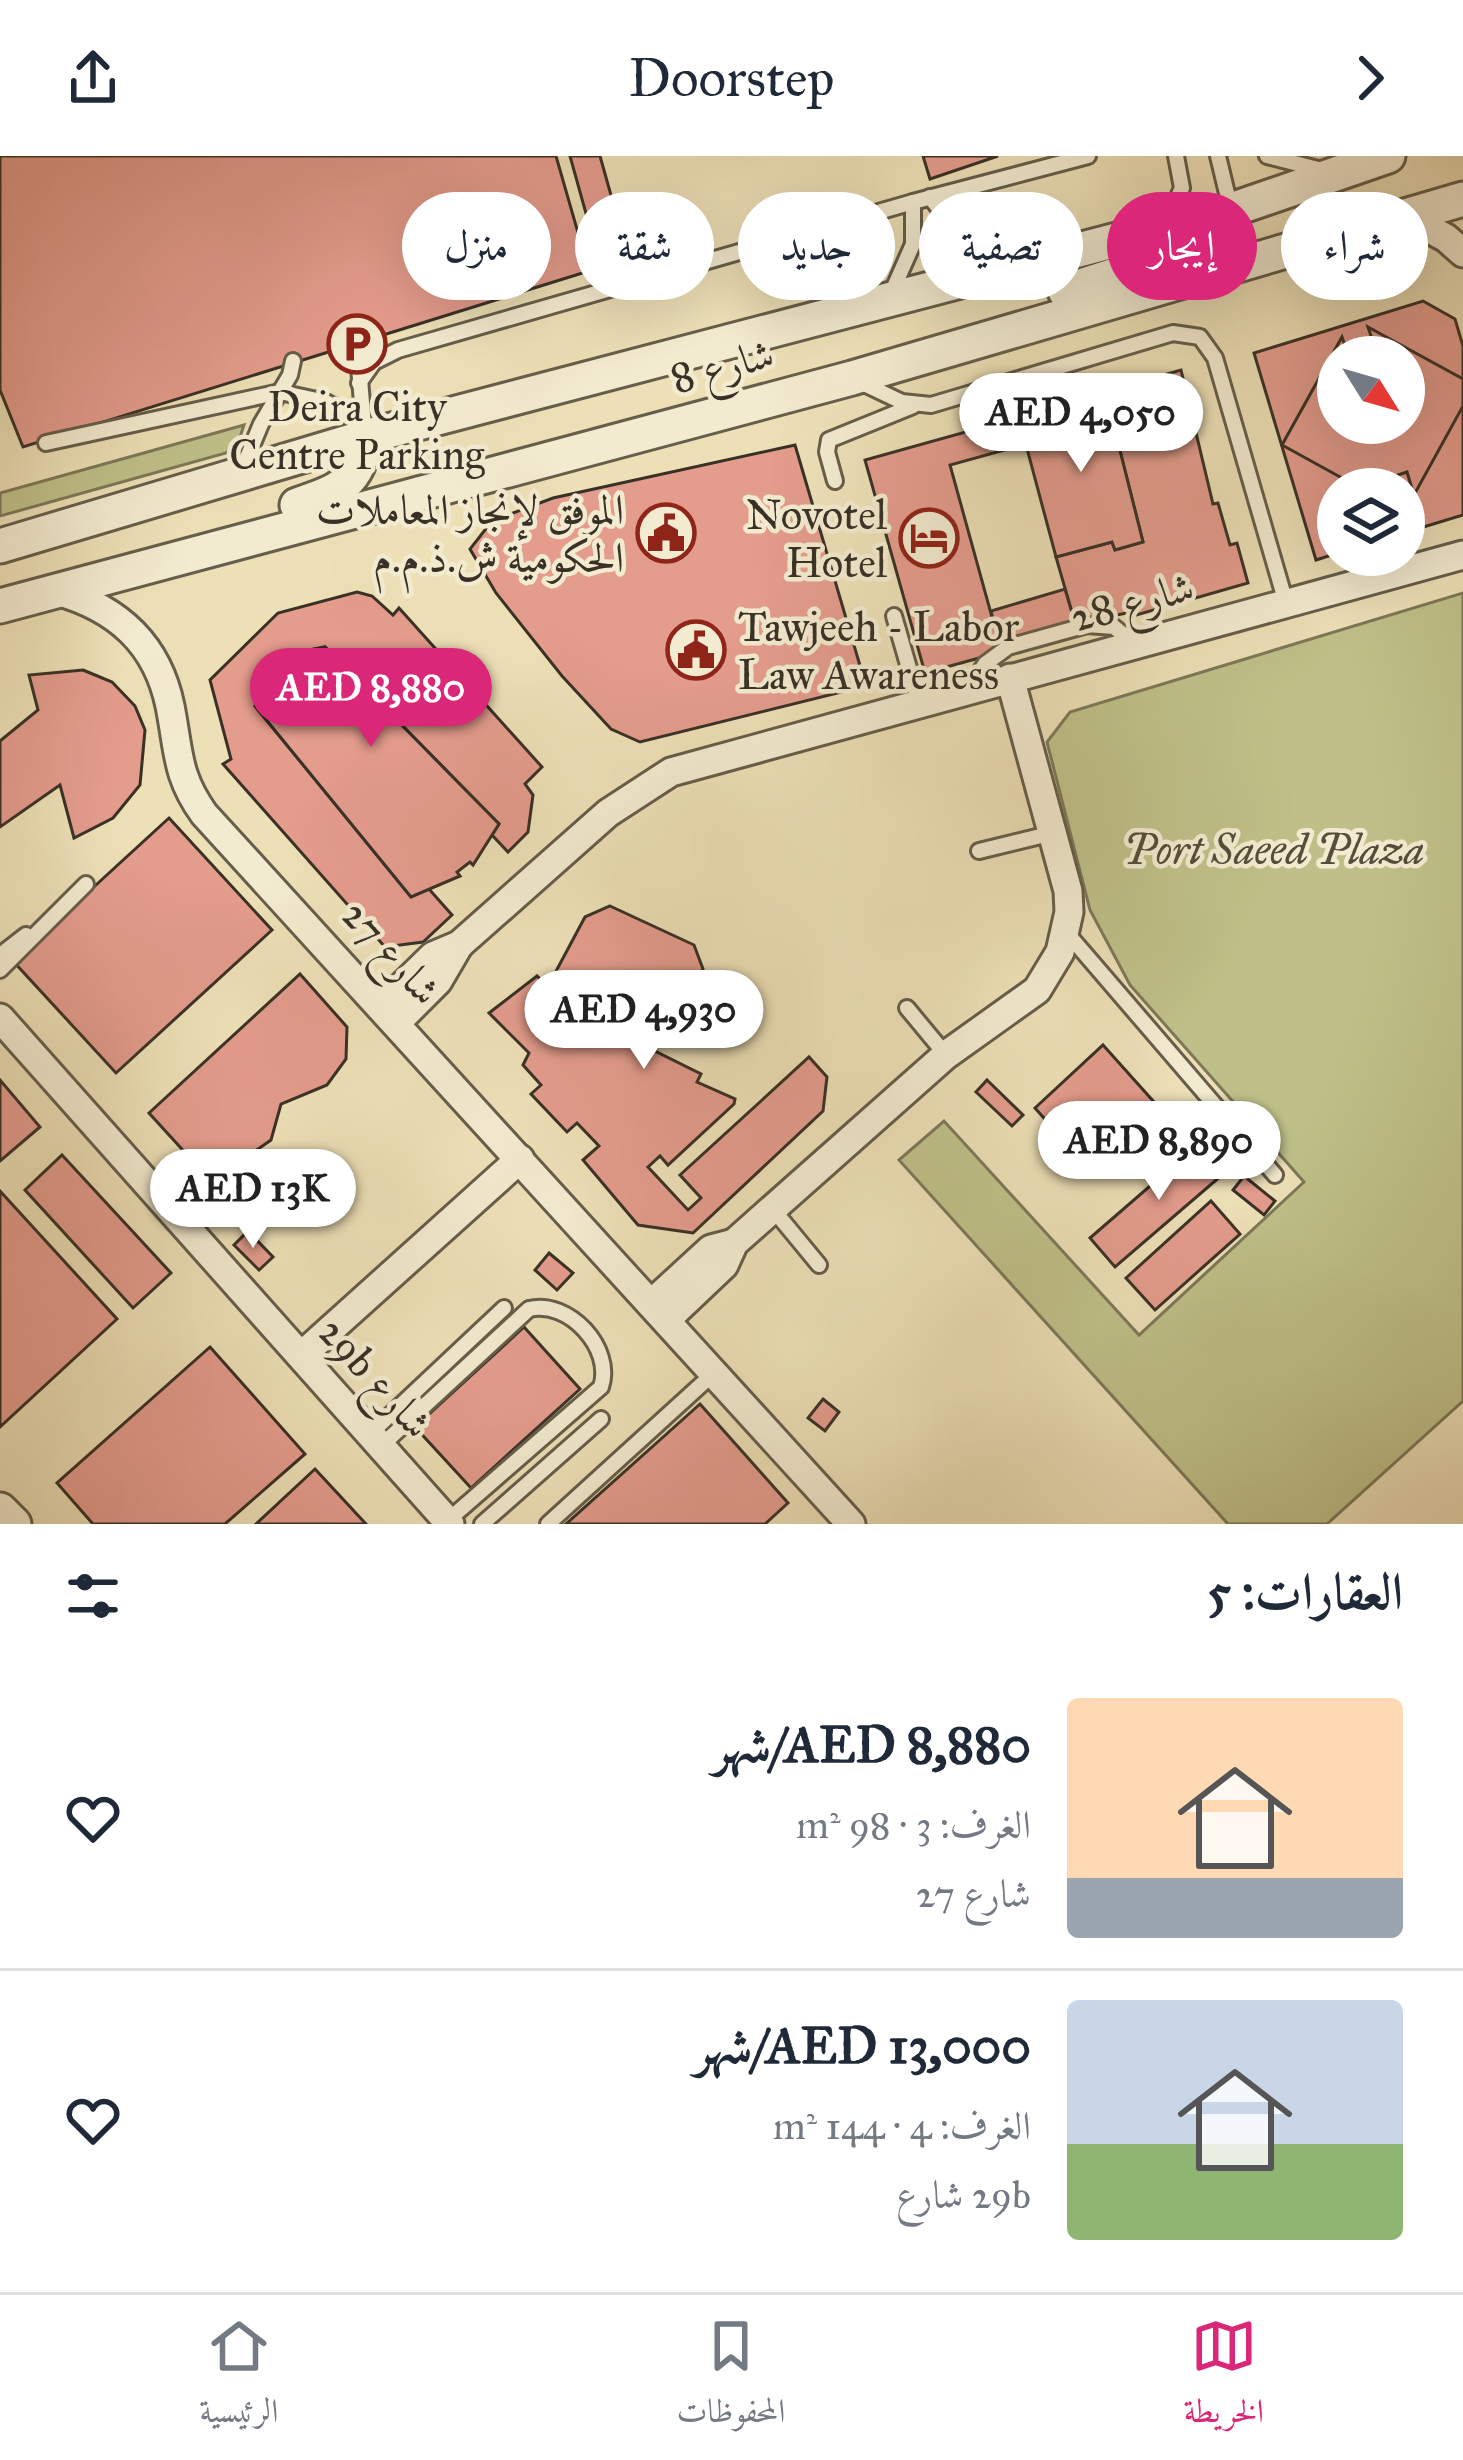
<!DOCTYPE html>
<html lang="ar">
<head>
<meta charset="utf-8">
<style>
  :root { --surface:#fff; --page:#f2f2f3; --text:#1f2937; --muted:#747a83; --line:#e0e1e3; --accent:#db2777 }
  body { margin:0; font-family:"IM FELL Great Primer",Amiri,serif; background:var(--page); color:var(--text); direction:rtl; height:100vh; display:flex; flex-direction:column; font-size:45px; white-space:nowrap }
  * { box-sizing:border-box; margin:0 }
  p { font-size:39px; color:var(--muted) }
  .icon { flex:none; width:66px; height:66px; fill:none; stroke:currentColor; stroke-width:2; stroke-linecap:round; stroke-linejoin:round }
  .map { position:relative; height:1368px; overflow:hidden; direction:ltr }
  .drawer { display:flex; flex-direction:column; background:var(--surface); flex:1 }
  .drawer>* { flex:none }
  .guide { position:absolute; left:36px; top:36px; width:1392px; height:108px; direction:rtl; display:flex; gap:24px }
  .needle { width:78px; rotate:127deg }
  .buttons { position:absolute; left:1317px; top:180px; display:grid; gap:24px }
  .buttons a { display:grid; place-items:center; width:108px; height:108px; border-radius:50%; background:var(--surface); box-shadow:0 12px 48px #0002; font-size:60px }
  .price { position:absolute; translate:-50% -102px; padding:0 27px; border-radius:42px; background:#fff; color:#222; font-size:39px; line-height:78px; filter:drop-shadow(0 3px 6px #0008) }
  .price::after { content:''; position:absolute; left:50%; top:72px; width:36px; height:27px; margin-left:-18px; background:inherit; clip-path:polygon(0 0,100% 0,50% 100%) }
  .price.on { background:var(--accent); color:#fff }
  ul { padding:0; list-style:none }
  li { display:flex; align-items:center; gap:36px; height:300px; padding:0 60px }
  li+li { border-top:3px solid var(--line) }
  li span { display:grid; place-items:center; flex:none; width:336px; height:240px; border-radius:12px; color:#555 }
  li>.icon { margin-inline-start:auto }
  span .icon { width:144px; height:144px; fill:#fffc; stroke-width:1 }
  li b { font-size:51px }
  h2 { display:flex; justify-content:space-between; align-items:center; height:144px; padding:0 60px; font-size:51px }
  .tag { padding:0 42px; border-radius:54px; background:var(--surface); box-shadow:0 12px 48px #0002; font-size:42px; line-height:108px }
  .tag.on { background:var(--accent); color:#fff }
  header { display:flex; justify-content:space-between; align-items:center; height:156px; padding:0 60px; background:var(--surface); font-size:54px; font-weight:600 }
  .tabs { display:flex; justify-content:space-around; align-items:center; height:168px; border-top:3px solid var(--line); background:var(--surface); font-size:33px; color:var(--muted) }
  .tabs a { display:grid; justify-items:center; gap:6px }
  .tabs .on { color:var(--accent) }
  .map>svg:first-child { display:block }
  .green { fill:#bfc089; stroke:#7c7858; stroke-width:3 }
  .building { fill:#e49c8d; stroke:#393126; stroke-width:3; fill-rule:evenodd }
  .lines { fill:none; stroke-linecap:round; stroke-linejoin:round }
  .service-casing { stroke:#665d4a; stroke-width:20 }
  .minor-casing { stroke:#665d4a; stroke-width:33 }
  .tertiary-casing { stroke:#665d4a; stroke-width:39 }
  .service { stroke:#f3ebd0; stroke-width:14 }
  .minor { stroke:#f3ebd0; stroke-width:27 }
  .tertiary { stroke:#f3ebd0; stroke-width:33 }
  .labels { text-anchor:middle; stroke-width:9; stroke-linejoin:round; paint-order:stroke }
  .street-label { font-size:42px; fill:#393126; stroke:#f3ebd0 }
  .poi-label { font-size:42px; fill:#393126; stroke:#f3ebd0; text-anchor:end }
  .park-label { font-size:42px; font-style:italic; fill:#544e3a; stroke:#f3ebd0 }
</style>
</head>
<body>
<header><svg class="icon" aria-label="forward" viewBox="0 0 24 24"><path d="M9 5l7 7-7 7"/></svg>Doorstep<svg class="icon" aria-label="share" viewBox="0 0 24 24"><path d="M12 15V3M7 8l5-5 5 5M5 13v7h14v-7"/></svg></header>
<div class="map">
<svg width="1463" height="1368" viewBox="0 0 1463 1368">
  <rect width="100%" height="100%" fill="#ede0b7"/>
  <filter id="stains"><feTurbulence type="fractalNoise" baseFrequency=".00167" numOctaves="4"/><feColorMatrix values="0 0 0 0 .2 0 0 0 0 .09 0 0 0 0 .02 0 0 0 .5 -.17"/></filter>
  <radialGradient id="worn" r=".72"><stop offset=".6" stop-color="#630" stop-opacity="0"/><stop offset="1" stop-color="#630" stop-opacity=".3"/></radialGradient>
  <!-- green -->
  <g class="green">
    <polygon points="244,269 239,284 226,297 0,360 0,337"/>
    <polygon points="1463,437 1463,1245 1327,1368 1228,1368 899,1004 944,965 1139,1179 1304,1026 1130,829 1090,754 1047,586 1070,556"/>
  </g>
  <!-- building -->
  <g class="building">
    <polygon points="0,0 556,0 589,115 23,291 0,234"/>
    <polygon points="570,0 600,0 630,107 602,115"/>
    <polygon points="923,0 998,0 930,23"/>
    <path d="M1423,145L1455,163L1463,190V359L1404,377V333H1338V397L1316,404L1254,197ZM1338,201H1404V267H1338Z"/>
    <polygon points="1368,171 1463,223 1463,250 1414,339 1407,316 1380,325 1382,333 1362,333 1282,289 1342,181 1349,201 1338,201 1338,267 1404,267 1404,201 1378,201"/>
    <polygon points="1181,214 1213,348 1218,347 1230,389 1237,387 1248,427 1133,460 1132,456 1075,467 1056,401 1112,386 1115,394 1143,386 1105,235"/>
    <polygon points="1105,235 1143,386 1115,394 1112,386 1056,401 1018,259"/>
    <polygon points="1012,263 1019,290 950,309 1000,490 979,502 925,517 865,304"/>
    <polygon points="795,289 866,530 640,586 611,573 562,520 496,437 470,393 492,365 553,342"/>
    <polygon points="1065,433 1075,467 1000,490 991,455"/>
    <polygon points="357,436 372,440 393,459 399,452 542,611 525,628 533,639 528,676 508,696 492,679 499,668 325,491 279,500 272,510 270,507 255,550 411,741 429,733 452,759 423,786 385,791 223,608 231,603 210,524 278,457"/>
    <polygon points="325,491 499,668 473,709 470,706 457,716 460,720 411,741 255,550 270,507 272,510 279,500"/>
    <polygon points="83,514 112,526 135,550 145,574 140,629 113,662 74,682 60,629 0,671 0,585 38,554 29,519"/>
    <polygon points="169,662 272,774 116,917 13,805"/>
    <polygon points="610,750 694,789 703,813 672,876 666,874 655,895 701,918 697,926 735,943 734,948 668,1009 660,1000 648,1011 688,1054 701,1042 680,1019 809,901 827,921 823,955 693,1077 638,1069 583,1004 599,990 577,967 567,976 531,938 541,929 523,909 529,897 489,857 537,820 552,834 560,821 555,817 585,761"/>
    <polygon points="300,818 347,871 346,903 327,929 281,948 271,984 235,1009 200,1013 149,957"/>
    <polygon points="1103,889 1154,946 1085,1008 1035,952"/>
    <polygon points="0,924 40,971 0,1005"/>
    <polygon points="987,924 1023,959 1012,970 976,936"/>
    <polygon points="1203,984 1229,1013 1115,1111 1090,1082"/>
    <polygon points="62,999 171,1117 133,1152 25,1034"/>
    <polygon points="1244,1020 1275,1045 1264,1059 1233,1034"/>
    <polygon points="0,1035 117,1163 0,1271"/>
    <polygon points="252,1040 270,1056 257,1069 240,1054"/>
    <polygon points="1211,1045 1240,1078 1155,1154 1126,1122"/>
    <polygon points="248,1075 273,1101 259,1114 234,1089"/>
    <polygon points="549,1097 573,1117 557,1134 535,1114"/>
    <polygon points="524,1171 580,1233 471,1332 415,1271"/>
    <polygon points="210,1191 305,1298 225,1368 93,1368 57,1327"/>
    <polygon points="823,1243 839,1256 825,1275 808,1262"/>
    <polygon points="700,1248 788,1347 765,1368 566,1368"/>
    <polygon points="315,1313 366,1368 256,1368"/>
  </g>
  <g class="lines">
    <!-- service casing -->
    <g class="service-casing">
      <g id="service">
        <polyline points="1218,0 1231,54"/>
        <polyline points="1267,0 1322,14"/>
        <polyline points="930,41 963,84 998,107"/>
        <polyline points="1168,63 1182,32 1176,0"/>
        <polyline points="891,138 913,88 913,46"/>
        <polyline points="357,188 364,270"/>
        <polyline points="359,227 374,206 398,194 913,46 1088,0"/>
        <polyline points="862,227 902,246 931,249 1173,177 1200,181 1215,202 1286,447"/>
        <polyline points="46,287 280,236 326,246 363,267"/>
        <polyline points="242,314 261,268 290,219 293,205"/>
        <polyline points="835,325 827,296 829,284 913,250"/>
        <polyline points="894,460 919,547"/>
        <polyline points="970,531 985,508 1008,491 1087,469 1114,471 1135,488"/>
        <polyline points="979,695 1053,677"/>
        <polyline points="1067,777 1275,1019"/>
        <polyline points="0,799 26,779"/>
        <polyline points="0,814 86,728"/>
        <polyline points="907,852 946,899"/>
        <polyline points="772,1052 819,1109"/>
        <polyline points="370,1278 504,1152"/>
        <path d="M381,1290L529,1153C568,1143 614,1192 601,1231L446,1366"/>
        <polyline points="482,1368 601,1263"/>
        <polyline points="548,1368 714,1217"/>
      </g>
    </g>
    <!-- minor casing -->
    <g class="minor-casing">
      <g id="minor">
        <polyline points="1406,60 1446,82 1463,97"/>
        <path d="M57,435C117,452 157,487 170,550C179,595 176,619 204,658L851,1368"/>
        <polyline points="381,851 433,800 459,789 608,657 671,616 1463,399"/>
        <polyline points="0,862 450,1368"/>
        <polyline points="396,867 438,825 459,789"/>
        <polyline points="651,1148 711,1093 734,1087"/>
        <polyline points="666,1164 724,1109 734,1087 946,899 1037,834 1060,796 1069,756 1068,735 1010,522"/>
        <polyline points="301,1200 520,1003"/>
      </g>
    </g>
    <!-- tertiary casing -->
    <g class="tertiary-casing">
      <g id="tertiary">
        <polyline points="1065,135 1212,88 1229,67 1231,54"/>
        <path d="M297,349C338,335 360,328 365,281"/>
        <polyline points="0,390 365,281 1231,54 1388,0"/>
        <polyline points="0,450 852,222 1463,43"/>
        <polyline points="0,1354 14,1368"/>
      </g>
    </g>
    <!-- service -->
    <use href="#service" class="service"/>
    <!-- minor -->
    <use href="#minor" class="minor"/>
    <!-- tertiary -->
    <use href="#tertiary" class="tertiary"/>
  </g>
  <!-- icons -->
  <defs>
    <g id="parking-ring" transform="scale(3)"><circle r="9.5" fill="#f3ebd0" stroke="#8f2418" stroke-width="1.5"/><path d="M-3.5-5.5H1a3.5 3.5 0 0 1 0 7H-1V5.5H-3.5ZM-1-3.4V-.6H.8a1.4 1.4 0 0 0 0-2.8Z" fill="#8f2418"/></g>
    <g id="civic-ring" transform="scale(3)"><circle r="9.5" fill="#f3ebd0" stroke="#8f2418" stroke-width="1.5"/><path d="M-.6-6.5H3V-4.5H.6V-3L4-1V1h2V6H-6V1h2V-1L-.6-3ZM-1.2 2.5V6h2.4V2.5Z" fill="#8f2418"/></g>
    <g id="hotel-ring" transform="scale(3)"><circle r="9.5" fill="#f3ebd0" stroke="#8f2418" stroke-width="1.5"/><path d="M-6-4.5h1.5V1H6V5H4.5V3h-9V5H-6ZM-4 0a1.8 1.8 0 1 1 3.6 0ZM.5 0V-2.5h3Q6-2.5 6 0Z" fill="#8f2418"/></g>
  </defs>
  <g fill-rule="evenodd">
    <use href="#parking-ring" x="357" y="188"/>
    <use href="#civic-ring" x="666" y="377"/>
    <use href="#hotel-ring" x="929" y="382"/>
    <use href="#civic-ring" x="696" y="494"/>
  </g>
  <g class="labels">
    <!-- street labels -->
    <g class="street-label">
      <text transform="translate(722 209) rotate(-15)" y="15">شارع 8</text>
      <text transform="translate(1132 445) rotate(-15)" y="15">شارع 28</text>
      <text transform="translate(392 796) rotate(48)" y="15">شارع 27</text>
      <text transform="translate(376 1221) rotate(48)" y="15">29b شارع</text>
    </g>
    <!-- poi labels -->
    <g class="poi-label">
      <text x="357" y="265" text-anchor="middle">Deira City<tspan x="357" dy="48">Centre Parking</tspan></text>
      <text x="624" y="368">الموفق لإنجاز المعاملات<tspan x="624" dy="48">الحكومية ش.ذ.م.م</tspan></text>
      <text x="887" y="373">Novotel<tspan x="887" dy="48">Hotel</tspan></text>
      <text x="738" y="485" text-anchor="start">Tawjeeh - Labor<tspan x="738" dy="48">Law Awareness</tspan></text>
    </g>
    <!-- park labels -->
    <g class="park-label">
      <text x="1274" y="708">Port Saeed Plaza</text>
    </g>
  </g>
  <rect width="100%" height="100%" filter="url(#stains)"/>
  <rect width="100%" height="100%" fill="url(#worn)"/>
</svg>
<div class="buttons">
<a><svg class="needle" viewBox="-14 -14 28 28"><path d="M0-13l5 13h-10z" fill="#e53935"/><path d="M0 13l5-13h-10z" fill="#747a83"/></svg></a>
<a><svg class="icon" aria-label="layers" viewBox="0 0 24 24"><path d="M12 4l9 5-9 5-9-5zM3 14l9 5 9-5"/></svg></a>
</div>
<b class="price" style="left:1081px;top:319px">AED 4,050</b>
<b class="price on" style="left:371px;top:594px">AED 8,880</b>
<b class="price" style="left:644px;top:916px">AED 4,930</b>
<b class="price" style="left:1159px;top:1047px">AED 8,890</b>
<b class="price" style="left:253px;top:1095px">AED 13K</b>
<div class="guide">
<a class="tag">شراء</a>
<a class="tag on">إيجار</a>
<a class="tag">تصفية</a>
<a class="tag">جديد</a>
<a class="tag">شقة</a>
<a class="tag">منزل</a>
</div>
</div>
<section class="drawer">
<h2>العقارات: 5<svg class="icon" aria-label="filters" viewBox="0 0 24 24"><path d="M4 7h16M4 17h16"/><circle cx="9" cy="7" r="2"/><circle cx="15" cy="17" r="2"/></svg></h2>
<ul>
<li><span style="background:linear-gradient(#ffd9b3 75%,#9aa5b1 0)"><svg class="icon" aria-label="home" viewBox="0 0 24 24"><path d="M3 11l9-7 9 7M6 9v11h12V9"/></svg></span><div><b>AED 8,880/شهر</b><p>الغرف: 3 · 98 m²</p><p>شارع 27</p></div><svg class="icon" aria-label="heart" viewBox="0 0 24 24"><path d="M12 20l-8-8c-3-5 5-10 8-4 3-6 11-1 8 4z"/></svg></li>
<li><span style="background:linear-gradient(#c9d6e8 60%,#8fb573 0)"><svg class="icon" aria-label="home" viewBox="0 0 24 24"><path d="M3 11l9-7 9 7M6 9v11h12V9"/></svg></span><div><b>AED 13,000/شهر</b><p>الغرف: 4 · 144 m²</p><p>29b شارع</p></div><svg class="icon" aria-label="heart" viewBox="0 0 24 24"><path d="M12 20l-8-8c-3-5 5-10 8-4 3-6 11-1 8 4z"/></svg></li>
</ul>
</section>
<nav class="tabs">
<a class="on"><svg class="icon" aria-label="map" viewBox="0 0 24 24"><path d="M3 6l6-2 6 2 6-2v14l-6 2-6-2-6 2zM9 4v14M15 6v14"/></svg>الخريطة</a>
<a><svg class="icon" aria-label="saved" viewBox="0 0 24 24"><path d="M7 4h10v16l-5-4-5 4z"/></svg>المحفوظات</a>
<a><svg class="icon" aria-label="home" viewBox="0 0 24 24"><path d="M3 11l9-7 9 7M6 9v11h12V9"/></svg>الرئيسية</a>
</nav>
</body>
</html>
